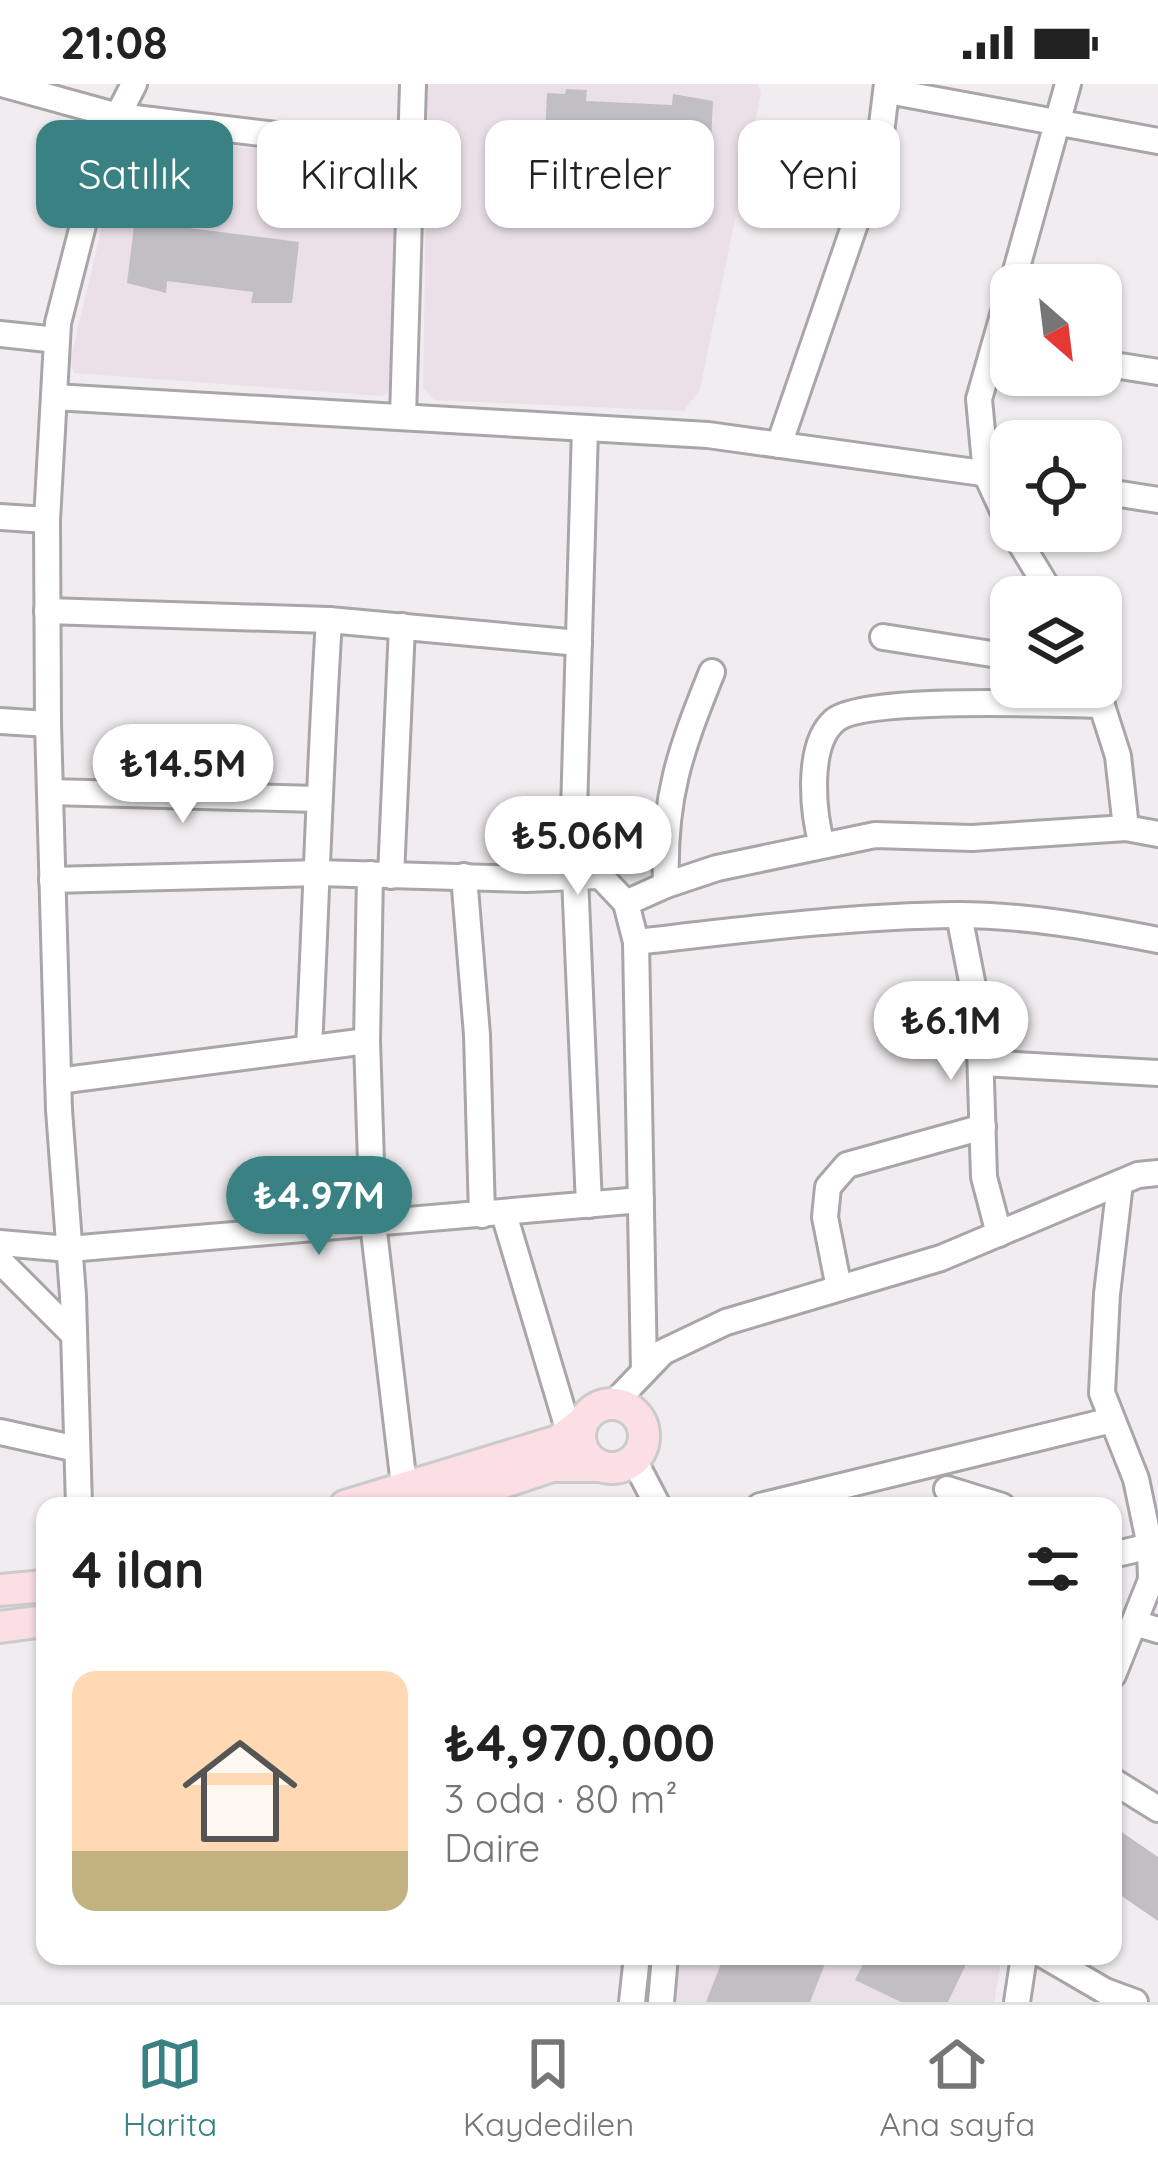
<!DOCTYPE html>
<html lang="tr">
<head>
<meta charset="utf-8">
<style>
  :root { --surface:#fff; --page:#f6f6f6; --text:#222; --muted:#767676; --line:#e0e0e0; --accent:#398183 }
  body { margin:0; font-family:Quicksand,sans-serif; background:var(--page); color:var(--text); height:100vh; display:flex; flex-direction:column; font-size:45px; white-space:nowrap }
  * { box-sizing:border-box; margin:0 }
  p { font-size:39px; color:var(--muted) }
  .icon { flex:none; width:66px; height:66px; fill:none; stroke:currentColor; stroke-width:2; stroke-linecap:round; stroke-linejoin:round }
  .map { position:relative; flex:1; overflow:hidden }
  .side { position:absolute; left:36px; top:1413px; width:1086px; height:468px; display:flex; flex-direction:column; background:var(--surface); border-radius:24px; box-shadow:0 3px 9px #0004 }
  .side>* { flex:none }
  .banner { position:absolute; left:36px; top:36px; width:1086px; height:108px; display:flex; gap:24px }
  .needle { width:78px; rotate:152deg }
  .buttons { position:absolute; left:990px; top:180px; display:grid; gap:24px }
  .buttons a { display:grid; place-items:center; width:132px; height:132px; border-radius:24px; background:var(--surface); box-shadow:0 3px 9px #0004; font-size:60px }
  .price { position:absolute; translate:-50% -102px; padding:0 27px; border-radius:42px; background:#fff; color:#222; font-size:39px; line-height:78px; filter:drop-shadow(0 3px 6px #0008) }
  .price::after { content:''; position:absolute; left:50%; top:72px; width:36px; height:27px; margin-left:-18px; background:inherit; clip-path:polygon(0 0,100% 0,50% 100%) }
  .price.on { background:var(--accent); color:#fff }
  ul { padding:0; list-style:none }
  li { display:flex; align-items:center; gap:36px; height:300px; padding:0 36px }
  li span { display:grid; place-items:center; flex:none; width:336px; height:240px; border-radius:24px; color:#555 }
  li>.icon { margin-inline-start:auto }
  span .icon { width:144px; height:144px; fill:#fffc; stroke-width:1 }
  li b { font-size:51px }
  h2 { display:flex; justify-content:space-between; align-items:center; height:144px; padding:0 36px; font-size:51px }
  .chip { padding:0 42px; border-radius:24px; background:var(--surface); box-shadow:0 3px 9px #0004; font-size:42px; line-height:108px }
  .chip.on { background:var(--accent); color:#fff }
  .status { display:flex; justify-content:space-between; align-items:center; height:84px; padding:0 60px; background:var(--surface); direction:ltr }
  .status svg { height:33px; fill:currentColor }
  .tab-bar { display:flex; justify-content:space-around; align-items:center; height:168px; border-top:3px solid var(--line); background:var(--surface); font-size:33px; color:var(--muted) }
  .tab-bar a { display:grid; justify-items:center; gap:6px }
  .tab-bar .on { color:var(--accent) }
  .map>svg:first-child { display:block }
  .built { fill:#ebe0e8 }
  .building { fill:#c1bfc3 }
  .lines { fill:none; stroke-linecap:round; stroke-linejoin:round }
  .minor-casing { stroke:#a9a5a8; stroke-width:30 }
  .major-casing { stroke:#cccbcb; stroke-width:36 }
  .minor { stroke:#fff; stroke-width:24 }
  .major { stroke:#fcdee5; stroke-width:30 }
</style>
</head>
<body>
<div class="status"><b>21:08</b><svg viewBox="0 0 49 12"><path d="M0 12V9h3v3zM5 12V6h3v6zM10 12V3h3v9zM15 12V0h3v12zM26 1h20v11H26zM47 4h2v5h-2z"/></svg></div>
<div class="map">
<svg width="1158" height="1918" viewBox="0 0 1158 1918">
  <rect width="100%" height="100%" fill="#f0ecef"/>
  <!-- built -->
  <g class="built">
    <polygon points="428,0 758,0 761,9 700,305 684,327 434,316 423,304"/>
    <polygon points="137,49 385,83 395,97 394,302 383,312 74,289 70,278 122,58"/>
    <polygon points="680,1872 1002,1872 994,1918 675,1918"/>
  </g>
  <!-- building -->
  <g class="building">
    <polygon points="566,5 587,6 586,17 672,21 673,10 713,17 709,99 678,97 679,77 544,70 547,9 565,10"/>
    <polygon points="137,118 167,121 165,141 299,158 292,219 251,219 253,208 167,197 166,209 127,199"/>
    <polygon points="1113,1742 1158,1773 1158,1837 1113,1806"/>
    <polygon points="724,1872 828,1872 810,1918 706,1918"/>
    <polygon points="867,1872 970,1872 948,1918 901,1918 855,1896"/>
  </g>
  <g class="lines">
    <!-- minor casing -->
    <g class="minor-casing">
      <g id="minor">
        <polyline points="2,0 118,32 411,67"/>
        <polyline points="888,7 1158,57"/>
        <polyline points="1012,201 1068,0"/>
        <polyline points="1011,203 979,315 986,390 1011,444"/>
        <polyline points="0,250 57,256"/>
        <polyline points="1101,279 1158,288"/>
        <polyline points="54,313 708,351 1011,393"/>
        <polyline points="403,333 413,0"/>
        <polyline points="585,344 573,763 626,819 636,858 644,1287"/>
        <polyline points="779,361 878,73 887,0"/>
        <polyline points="1101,407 1158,416"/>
        <polyline points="0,433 47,436"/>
        <polyline points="1013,447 1053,513"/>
        <polyline points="47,527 329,536 579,559"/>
        <polyline points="883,553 1011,573"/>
        <polyline points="1096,603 1118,672 1126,744"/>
        <polyline points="0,637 48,640"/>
        <polyline points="50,708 317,715"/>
        <path d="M822,761C813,729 806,662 834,637C862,612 1056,620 1102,621"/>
        <polyline points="370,790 367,957 373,1139 404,1401"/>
        <polyline points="391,792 402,542"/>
        <polyline points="464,792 477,951 482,1131"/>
        <polyline points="575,793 589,1121"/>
        <polyline points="52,796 318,789 527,795 599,792"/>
        <polyline points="666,801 717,784 875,751 972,754 1126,744 1158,750"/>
        <path d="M626,819L666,801C663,714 680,667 712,588"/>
        <polyline points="959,831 979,933 984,1093 999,1150"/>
        <path d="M636,858C742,846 850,832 957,831C1024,831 1092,843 1158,856"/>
        <path d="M309,964C316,821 320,679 329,536"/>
        <polyline points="981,979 1158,989"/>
        <polyline points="58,997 367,957"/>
        <polyline points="504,1130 569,1348"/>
        <polyline points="0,1159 69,1165 641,1116"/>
        <polyline points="0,1177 74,1251"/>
        <polyline points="839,1204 825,1133 828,1103 847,1081 983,1043"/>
        <polyline points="613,1320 663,1268 726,1238 941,1174 1138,1091 1158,1089"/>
        <polyline points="0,1348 77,1365"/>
        <polyline points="634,1376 658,1422"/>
        <polyline points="947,1405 1002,1422"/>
        <polyline points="79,1422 73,1212 59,1026 48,640 47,436 58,239 104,59 134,0"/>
        <polyline points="760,1422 1112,1336"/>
        <polyline points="1113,1466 1121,1469 1150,1462"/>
        <polyline points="1134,1539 1158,1546"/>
        <polyline points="1113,1591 1151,1496 1150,1462 1136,1395 1102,1309 1107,1210 1120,1099"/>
        <polyline points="1113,1697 1158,1725"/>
        <polyline points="1045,1872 1105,1907 1135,1918"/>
        <polyline points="632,1918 637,1872"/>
        <polyline points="661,1918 665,1872"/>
        <polyline points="1017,1918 1024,1872"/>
      </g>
    </g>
    <!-- major casing -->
    <g class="major-casing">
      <g id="major">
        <circle cx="612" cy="1352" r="32"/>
        <polyline points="345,1422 558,1357 582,1339"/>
        <polyline points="432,1422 552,1382 599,1382"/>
        <polyline points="0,1506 45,1502"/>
        <polyline points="0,1543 45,1537"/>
      </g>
    </g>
    <!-- minor -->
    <use href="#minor" class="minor"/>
    <!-- major -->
    <use href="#major" class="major"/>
  </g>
</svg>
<div class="buttons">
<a><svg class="needle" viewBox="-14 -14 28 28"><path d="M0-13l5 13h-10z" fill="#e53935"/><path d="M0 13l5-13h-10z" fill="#767676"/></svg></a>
<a><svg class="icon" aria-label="locate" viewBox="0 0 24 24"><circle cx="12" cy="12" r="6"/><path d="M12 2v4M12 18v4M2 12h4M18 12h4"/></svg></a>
<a><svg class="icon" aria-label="layers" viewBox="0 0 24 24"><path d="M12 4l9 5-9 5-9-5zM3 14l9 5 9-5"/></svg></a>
</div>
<b class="price" style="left:183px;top:742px">₺14.5M</b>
<b class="price" style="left:578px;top:814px">₺5.06M</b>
<b class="price" style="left:951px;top:999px">₺6.1M</b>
<b class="price on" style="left:319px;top:1174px">₺4.97M</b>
<div class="banner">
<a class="chip on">Satılık</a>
<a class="chip">Kiralık</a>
<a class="chip">Filtreler</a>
<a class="chip">Yeni</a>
</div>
<section class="side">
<h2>4 ilan<svg class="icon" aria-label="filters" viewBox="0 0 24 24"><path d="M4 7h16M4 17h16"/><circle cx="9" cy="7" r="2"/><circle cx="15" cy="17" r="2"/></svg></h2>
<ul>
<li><span style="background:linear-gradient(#ffd9b3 75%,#c2b280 0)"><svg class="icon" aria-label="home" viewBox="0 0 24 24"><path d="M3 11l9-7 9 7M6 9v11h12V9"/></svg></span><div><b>₺4,970,000</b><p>3 oda · 80 m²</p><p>Daire</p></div></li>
</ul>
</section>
</div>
<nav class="tab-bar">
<a class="on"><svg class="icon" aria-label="map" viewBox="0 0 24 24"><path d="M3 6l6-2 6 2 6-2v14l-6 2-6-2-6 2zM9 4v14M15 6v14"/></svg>Harita</a>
<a><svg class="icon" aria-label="saved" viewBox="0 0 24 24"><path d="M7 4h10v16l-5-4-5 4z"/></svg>Kaydedilen</a>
<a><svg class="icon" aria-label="home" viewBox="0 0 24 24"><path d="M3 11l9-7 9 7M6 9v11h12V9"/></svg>Ana sayfa</a>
</nav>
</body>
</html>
